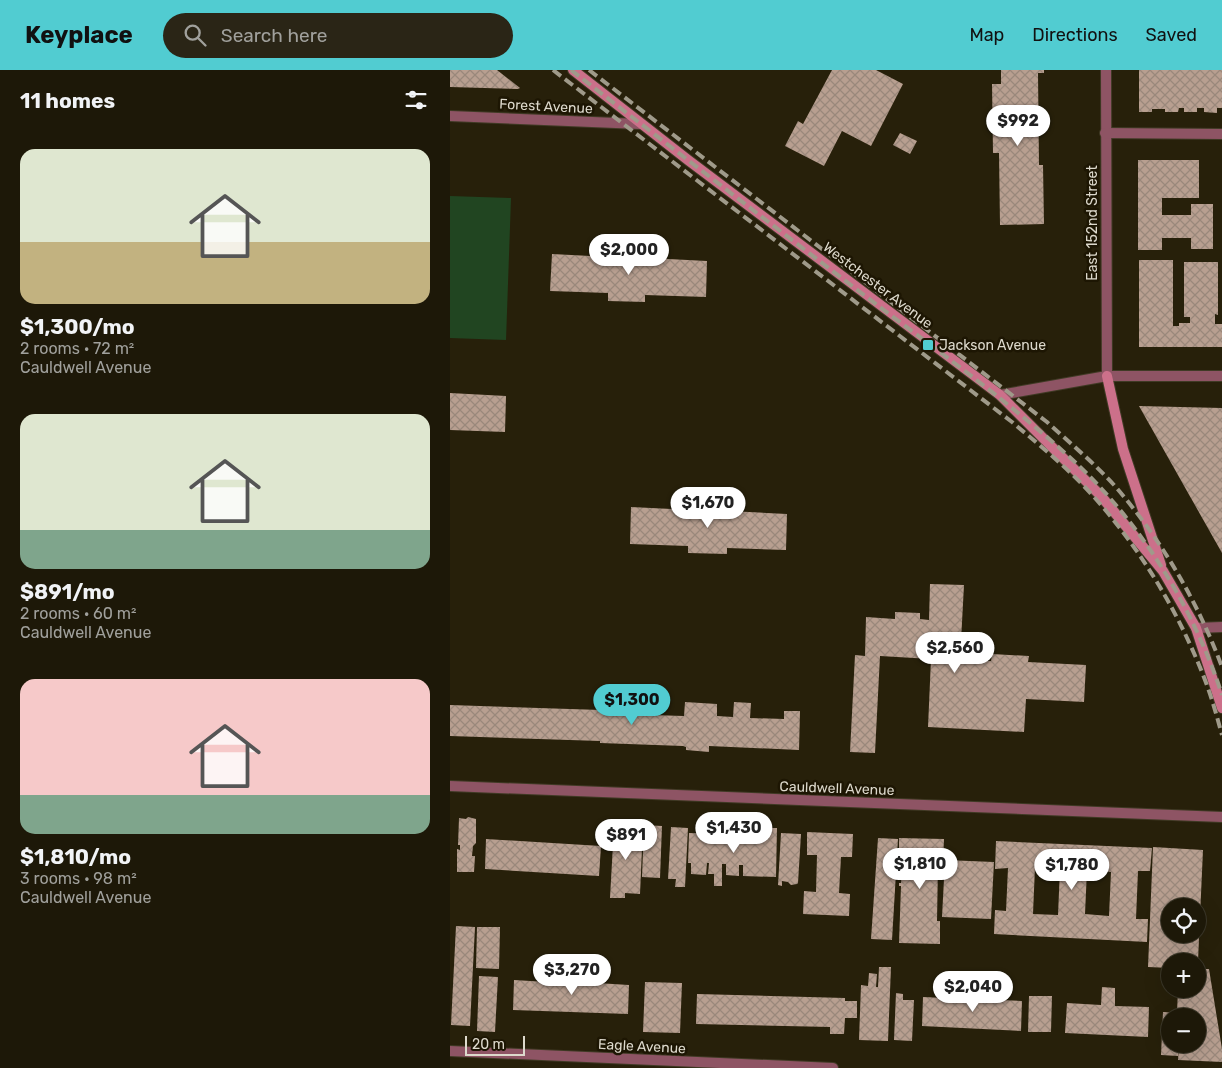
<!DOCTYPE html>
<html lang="en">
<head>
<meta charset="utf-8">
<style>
  :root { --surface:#1d1808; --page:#2a2516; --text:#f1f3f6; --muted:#a0a09c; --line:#3b3729; --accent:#51ccd1 }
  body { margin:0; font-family:Rubik,sans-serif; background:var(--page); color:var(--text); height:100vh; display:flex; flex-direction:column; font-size:19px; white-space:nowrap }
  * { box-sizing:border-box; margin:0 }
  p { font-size:16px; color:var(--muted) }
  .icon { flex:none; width:28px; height:28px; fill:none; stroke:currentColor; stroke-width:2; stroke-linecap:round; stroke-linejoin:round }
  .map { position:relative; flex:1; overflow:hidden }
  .drawer { display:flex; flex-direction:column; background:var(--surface); width:450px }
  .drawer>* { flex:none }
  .controls { position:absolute; left:711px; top:828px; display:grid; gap:10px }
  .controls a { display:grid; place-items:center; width:45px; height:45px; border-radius:50%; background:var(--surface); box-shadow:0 5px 20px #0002,0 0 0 1px var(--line); font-size:25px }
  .scale { position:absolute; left:15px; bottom:12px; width:60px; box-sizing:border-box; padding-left:5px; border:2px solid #ddd9cc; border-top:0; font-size:14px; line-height:18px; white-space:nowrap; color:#ddd9cc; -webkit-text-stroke:4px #1d1603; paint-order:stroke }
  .price { position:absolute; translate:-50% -42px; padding:0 11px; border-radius:18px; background:#fff; color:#222; font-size:16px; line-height:32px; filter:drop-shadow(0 1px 2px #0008) }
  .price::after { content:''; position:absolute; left:50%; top:30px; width:15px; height:11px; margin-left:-8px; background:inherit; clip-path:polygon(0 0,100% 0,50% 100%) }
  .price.on { background:var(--accent); color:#111 }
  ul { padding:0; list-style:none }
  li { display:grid; align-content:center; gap:10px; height:265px; padding:0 20px }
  li span { display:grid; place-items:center; height:155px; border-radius:15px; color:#555 }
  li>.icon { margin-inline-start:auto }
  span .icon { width:90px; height:90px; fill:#fffc; stroke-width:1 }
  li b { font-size:21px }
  h2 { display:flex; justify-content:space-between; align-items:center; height:60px; padding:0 20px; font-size:21px }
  header { display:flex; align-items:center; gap:30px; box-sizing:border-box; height:70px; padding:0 25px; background:var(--accent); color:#111 }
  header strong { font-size:24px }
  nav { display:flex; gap:28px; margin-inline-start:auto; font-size:18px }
  .search { width:350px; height:45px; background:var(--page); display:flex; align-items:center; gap:12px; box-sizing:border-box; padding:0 18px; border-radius:28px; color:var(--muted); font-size:19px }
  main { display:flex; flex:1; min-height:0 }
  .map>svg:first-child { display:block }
  .grass { fill:#214521 }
  .building { fill:url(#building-cross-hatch); fill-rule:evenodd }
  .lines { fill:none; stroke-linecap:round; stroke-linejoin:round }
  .minor-casing { stroke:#403a25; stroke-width:12 }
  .secondary-casing { stroke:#403a25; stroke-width:12 }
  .minor { stroke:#8e5464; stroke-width:10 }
  .secondary { stroke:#cc708a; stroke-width:10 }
  .rail { stroke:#9f9a8a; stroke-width:4; stroke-dasharray:10 5; stroke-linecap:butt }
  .poi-dot { fill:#51ccd1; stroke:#1d1603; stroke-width:2 }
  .labels { text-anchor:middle; stroke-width:5; stroke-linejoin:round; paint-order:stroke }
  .street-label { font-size:14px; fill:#ddd9cc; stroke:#1d1603 }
  .poi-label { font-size:14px; fill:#ddd9cc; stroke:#1d1603; text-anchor:start }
</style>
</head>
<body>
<header>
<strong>Keyplace</strong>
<div class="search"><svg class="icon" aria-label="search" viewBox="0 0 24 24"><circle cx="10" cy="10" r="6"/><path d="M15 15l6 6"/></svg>Search here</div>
<nav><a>Map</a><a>Directions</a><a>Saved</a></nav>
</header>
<main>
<section class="drawer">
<h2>11 homes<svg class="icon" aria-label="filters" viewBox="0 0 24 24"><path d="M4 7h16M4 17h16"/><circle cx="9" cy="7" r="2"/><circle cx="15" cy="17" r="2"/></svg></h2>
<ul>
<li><span style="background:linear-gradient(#dfe7d0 60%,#c2b280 0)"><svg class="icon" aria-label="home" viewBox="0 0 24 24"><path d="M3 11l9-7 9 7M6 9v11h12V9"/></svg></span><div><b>$1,300/mo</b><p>2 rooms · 72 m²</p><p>Cauldwell Avenue</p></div></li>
<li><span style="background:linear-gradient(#dfe7d0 75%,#7fa58c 0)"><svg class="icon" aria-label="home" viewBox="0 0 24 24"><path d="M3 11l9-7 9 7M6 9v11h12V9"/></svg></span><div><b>$891/mo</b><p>2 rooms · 60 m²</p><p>Cauldwell Avenue</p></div></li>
<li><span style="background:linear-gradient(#f6c9c9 75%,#7fa58c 0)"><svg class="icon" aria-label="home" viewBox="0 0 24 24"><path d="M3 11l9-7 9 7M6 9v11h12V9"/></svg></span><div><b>$1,810/mo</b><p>3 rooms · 98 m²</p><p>Cauldwell Avenue</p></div></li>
</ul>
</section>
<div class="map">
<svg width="772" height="998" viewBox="0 0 772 998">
  <defs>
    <pattern id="building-cross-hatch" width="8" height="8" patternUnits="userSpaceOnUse" patternTransform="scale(1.25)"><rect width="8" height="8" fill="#b89f90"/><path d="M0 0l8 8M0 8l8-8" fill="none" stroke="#9a887b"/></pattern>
  </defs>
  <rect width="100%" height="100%" fill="#27200a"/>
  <!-- grass -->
  <polygon class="grass" points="0,126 61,128 56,270 0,268"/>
  <!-- building -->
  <g class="building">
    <polygon points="0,0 47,0 70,18 68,19 0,17"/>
    <polygon points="382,0 426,0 453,14 421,76 392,61 374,96 335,76 348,51 353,54"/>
    <polygon points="551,0 594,0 594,3 588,3 589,95 593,95 594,154 550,155 549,83 543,83 542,14 551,14"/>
    <polygon points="689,0 772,0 772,38 767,38 767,43 754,42 754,38 747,38 747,42 734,42 734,38 729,38 728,42 715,42 715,39 702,39 702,42 689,42"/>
    <polygon points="450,63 467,71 460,84 443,75"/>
    <polygon points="688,90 749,90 749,128 712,128 712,145 741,145 741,134 763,134 763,179 741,179 741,168 712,168 712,180 688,180"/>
    <polygon points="160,180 199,182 199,188 257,191 256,227 195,225 195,232 158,231 158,223 100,221 102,184 160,187"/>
    <polygon points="689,190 723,190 723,256 729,256 729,253 740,253 740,247 734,247 734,192 768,192 768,245 765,244 765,254 772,254 772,277 689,277"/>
    <polygon points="0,323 56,326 55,362 0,360"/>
    <polygon points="689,336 772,338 772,483 733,414"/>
    <polygon points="243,432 279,433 279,441 337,444 336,480 277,478 277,484 238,483 238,476 180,474 181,437 242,440"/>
    <polygon points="480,514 514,515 510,590 541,591 542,584 579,586 578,592 636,595 634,632 576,629 574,662 478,657 481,589 430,586 425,683 400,682 405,585 415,586 416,547 445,549 445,542 470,543 470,549 479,550"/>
    <polygon points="235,632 267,634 267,646 283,647 284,632 301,633 300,648 334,649 334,641 350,641 349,680 259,676 259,682 236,680 236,677 233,676 150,673 150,671 0,666 0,635 151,640 151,643 185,644 186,634 201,635 201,645 234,646"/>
    <polygon points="18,747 26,749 26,773 23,776 22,786 25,786 24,802 7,802 7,779 10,780 10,775 8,775 9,748 16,749"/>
    <polygon points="194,755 212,756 210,808 192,807"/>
    <polygon points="164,756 193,757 190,824 175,823 175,828 160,828"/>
    <polygon points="221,757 238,758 235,817 225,817 226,809 218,809"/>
    <polygon points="307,758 327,758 326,807 293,806 293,795 289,795 289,806 276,805 276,794 272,794 272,816 264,816 264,804 258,804 259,793 257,793 256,805 241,804 241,793 238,793 239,763 308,765"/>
    <polygon points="357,762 403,764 402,787 391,787 389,823 400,824 399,846 353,844 354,821 366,822 367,785 357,785"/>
    <polygon points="331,763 351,764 348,813 347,814 341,815 338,812 332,811 332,816 328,815"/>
    <polygon points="428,768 448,769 442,870 421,869"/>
    <polygon points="449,768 494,769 493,794 488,794 487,851 490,851 490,874 449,873 451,816 449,816 449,813 451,813 452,792 449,792"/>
    <polygon points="36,769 151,776 149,806 35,799"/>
    <path d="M546,771L702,778L700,801H688L686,849H698L697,872L544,864L545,840L556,841L558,798L545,799ZM585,797L610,798L608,845L583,844ZM637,800L661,802L659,846L635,844Z"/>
    <path d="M703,777L753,780L748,891H720V898L698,897ZM720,836H748V864H720Z"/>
    <polygon points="495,790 544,792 541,849 492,847"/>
    <polygon points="6,856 25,857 20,956 1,955"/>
    <polygon points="27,857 50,857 49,899 26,898"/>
    <polygon points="429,897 441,897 438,971 409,970 411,915 418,916 419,903 427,904 426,917 428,917"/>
    <polygon points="748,899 759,899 772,979 772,992 728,990 729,974 748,974 748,946 730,946 730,941 727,941 728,921 722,921 722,919 748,919"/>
    <polygon points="133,900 147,900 147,913 179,915 178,944 63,940 64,910 130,914 132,913"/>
    <polygon points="29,906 48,907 45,962 27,961"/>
    <polygon points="195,912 232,913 230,963 193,962"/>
    <polygon points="540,917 550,917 550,930 572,931 571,961 472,956 473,927 539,930"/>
    <polygon points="652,917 665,918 665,936 699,937 698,967 615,963 617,933 651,935"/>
    <polygon points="446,923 453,924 453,930 464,930 462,971 444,970"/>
    <polygon points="247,924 395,928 395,931 407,931 407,948 395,948 394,964 380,964 380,957 246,954"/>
    <polygon points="579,926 602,926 601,962 578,962"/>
    <polygon points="713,942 729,943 729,946 720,946 720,974 728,974 728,986 711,985"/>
  </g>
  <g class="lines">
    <!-- minor casing -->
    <g class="minor-casing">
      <g id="minor">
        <polyline points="656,0 657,306"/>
        <polyline points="0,46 190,54"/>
        <polyline points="655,63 772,64"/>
        <polyline points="550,325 657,306 772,306"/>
        <polyline points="746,558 772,557"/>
        <polyline points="0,716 772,747"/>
        <polyline points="0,981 383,998"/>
      </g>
    </g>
    <!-- secondary casing -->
    <g class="secondary-casing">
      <g id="secondary">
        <polyline points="123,0 238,90 550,325 651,426 713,501 746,558 772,638"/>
        <polyline points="657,306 673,379 711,495"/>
      </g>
    </g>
    <!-- minor -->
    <use href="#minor" class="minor"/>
    <!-- secondary -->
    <use href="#secondary" class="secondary"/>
    <!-- rail -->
    <g class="rail">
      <path d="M103,0L562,352C593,378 625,404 651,435C695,486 731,547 755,610C762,628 767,647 772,665"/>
      <path d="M121,0C217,74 313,148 410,222C482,277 559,331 626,393C693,456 744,539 772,625"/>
      <path d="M139,0L597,352C620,373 643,392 664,415C711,469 747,530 772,597"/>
    </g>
  </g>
  <!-- markers -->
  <rect class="poi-dot" x="472" y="269" width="12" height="12" rx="2.5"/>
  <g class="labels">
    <!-- street labels -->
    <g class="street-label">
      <text transform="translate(96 36) rotate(3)" y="5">Forest Avenue</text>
      <text transform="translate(642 153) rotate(-90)" y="5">East 152nd Street</text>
      <text transform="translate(428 215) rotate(37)" y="5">Westchester Avenue</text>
      <text transform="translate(387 718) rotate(2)" y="5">Cauldwell Avenue</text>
      <text transform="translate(192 976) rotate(3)" y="5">Eagle Avenue</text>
    </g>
    <!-- poi labels -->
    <g class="poi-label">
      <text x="489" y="280">Jackson Avenue</text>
    </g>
  </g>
</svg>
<div class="controls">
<a><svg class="icon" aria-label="locate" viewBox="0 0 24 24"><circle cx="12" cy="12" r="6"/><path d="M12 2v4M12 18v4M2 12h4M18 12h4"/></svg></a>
<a>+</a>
<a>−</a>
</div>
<div class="scale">20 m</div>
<b class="price" style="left:568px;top:77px">$992</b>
<b class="price" style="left:179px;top:206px">$2,000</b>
<b class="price" style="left:258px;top:459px">$1,670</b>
<b class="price" style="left:505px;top:604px">$2,560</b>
<b class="price on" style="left:182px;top:656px">$1,300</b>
<b class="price" style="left:284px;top:784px">$1,430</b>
<b class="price" style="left:176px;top:791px">$891</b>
<b class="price" style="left:470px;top:820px">$1,810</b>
<b class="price" style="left:622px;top:821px">$1,780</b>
<b class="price" style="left:122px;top:926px">$3,270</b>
<b class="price" style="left:523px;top:943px">$2,040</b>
</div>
</main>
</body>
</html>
